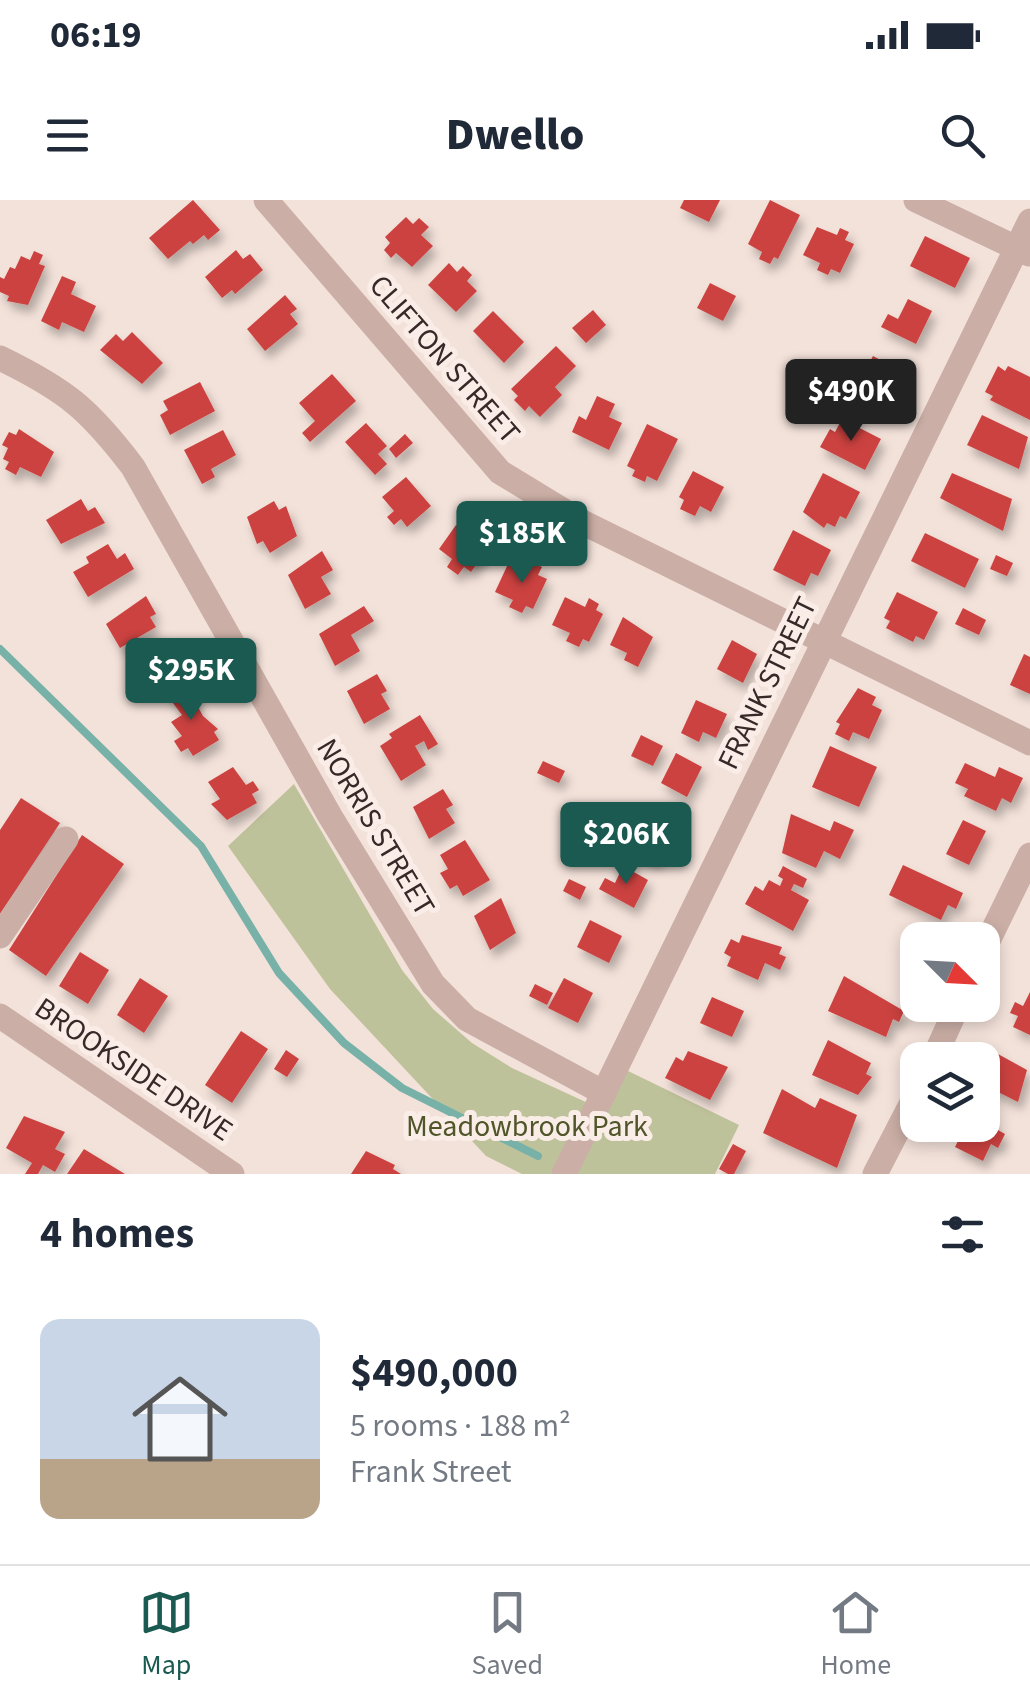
<!DOCTYPE html>
<html lang="en">
<head>
<meta charset="utf-8">
<style>
  :root { --surface:#fff; --page:#f6f6f7; --text:#1f2937; --muted:#747a83; --line:#e0e1e3; --accent:#1b5a51 }
  body { margin:0; font-family:"Source Sans 3",sans-serif; background:var(--page); color:var(--text); height:100vh; display:flex; flex-direction:column; font-size:38px; white-space:nowrap }
  * { box-sizing:border-box; margin:0 }
  p { font-size:32px; color:var(--muted) }
  .icon { flex:none; width:55px; height:55px; fill:none; stroke:currentColor; stroke-width:2; stroke-linecap:round; stroke-linejoin:round }
  .map { position:relative; height:974px; overflow:hidden }
  .side { display:flex; flex-direction:column; background:var(--surface); flex:1 }
  .side>* { flex:none }
  .needle { width:65px; rotate:114deg }
  .buttons { position:absolute; left:900px; top:722px; display:grid; gap:20px }
  .buttons a { display:grid; place-items:center; width:100px; height:100px; border-radius:20px; background:var(--surface); box-shadow:0 5px 15px #0003; font-size:50px }
  .price { position:absolute; translate:-50% -85px; padding:0 22px; border-radius:10px; background:var(--accent); color:#fff; font-size:32px; line-height:65px; filter:drop-shadow(0 2px 5px #0008) }
  .price::after { content:''; position:absolute; left:50%; top:60px; width:30px; height:22px; margin-left:-15px; background:inherit; clip-path:polygon(0 0,100% 0,50% 100%) }
  .price.selected { background:#222; color:#fff }
  ul { padding:0; list-style:none }
  li { display:flex; align-items:center; gap:30px; height:250px; padding:0 40px }
  li span { display:grid; place-items:center; flex:none; width:280px; height:200px; border-radius:20px; color:#555 }
  li>.icon { margin-inline-start:auto }
  span .icon { width:120px; height:120px; fill:#fffc; stroke-width:1 }
  li b { font-size:42px }
  h2 { display:flex; justify-content:space-between; align-items:center; height:120px; padding:0 40px; font-size:42px }
  .status { display:flex; justify-content:space-between; align-items:center; height:70px; padding:0 50px; background:var(--surface); direction:ltr }
  .status svg { height:28px; fill:currentColor }
  header { display:flex; justify-content:space-between; align-items:center; height:130px; padding:0 40px; background:var(--surface); font-size:45px; font-weight:800 }
  .dock { display:flex; justify-content:space-around; align-items:center; height:140px; border-top:2px solid var(--line); background:var(--surface); font-size:28px; color:var(--muted) }
  .dock a { display:grid; justify-items:center; gap:5px }
  .dock .selected { color:var(--accent) }
  .map>svg:first-child { display:block }
  .green { fill:#bec29a }
  .lines { fill:none; stroke-linecap:round; stroke-linejoin:round }
  .stream { stroke:#78b1a7; stroke-width:8 }
  .building { fill:#cb4340; filter:url(#shadow) }
  .minor { stroke:#cbafa6; stroke-width:25 }
  .tertiary { stroke:#cbafa6; stroke-width:25 }
  .labels { text-anchor:middle; stroke-width:10; stroke-linejoin:round; paint-order:stroke }
  .street-label { font-size:30px; fill:#372927; stroke:#faede7 }
  .park-label { font-size:30px; fill:#50562a; stroke:#faede7 }
</style>
</head>
<body>
<div class="status"><b>06:19</b><svg viewBox="0 0 49 12"><path d="M0 12V9h3v3zM5 12V6h3v6zM10 12V3h3v9zM15 12V0h3v12zM26 1h20v11H26zM47 4h2v5h-2z"/></svg></div>
<header><svg class="icon" aria-label="menu" viewBox="0 0 24 24"><path d="M4 6h16M4 12h16M4 18h16"/></svg>Dwello<svg class="icon" aria-label="search" viewBox="0 0 24 24"><circle cx="10" cy="10" r="6"/><path d="M15 15l6 6"/></svg></header>
<div class="map">
<svg width="1030" height="974" viewBox="0 0 1030 974">
  <defs>
    <filter id="shadow"><feDropShadow dx="4.5" dy="8" stdDeviation="5" flood-color="#0004"/></filter>
  </defs>
  <rect width="100%" height="100%" fill="#f3e2da"/>
  <!-- green -->
  <polygon class="green" points="294,584 402,770 433,809 472,843 512,868 603,910 624,869 739,925 715,974 522,974 486,956 330,789 228,646"/>
  <g class="lines">
    <!-- stream -->
    <polyline class="stream" points="0,449 201,646 279,773 344,843 402,888 538,956"/>
  </g>
  <!-- building -->
  <g class="building">
    <polygon points="193,0 220,30 208,40 204,35 193,44 190,41 168,59 149,38"/>
    <polygon points="684,0 720,0 709,22 680,8"/>
    <polygon points="770,0 800,15 778,59 774,57 770,64 759,59 762,52 748,44"/>
    <polygon points="406,17 413,24 419,18 429,27 421,35 433,46 412,67 396,53 391,58 384,50 390,43 385,37"/>
    <polygon points="817,27 837,35 840,28 849,32 845,40 854,44 840,73 831,69 828,75 817,70 820,63 803,55"/>
    <polygon points="925,36 970,58 955,88 910,66"/>
    <polygon points="236,50 243,59 250,54 263,70 235,94 232,90 222,98 205,77"/>
    <polygon points="34,51 43,55 39,64 45,66 28,105 7,101 9,96 0,92 0,77 4,79 10,67 15,69 21,56 30,60"/>
    <polygon points="449,63 457,72 463,66 472,75 467,81 477,91 456,112 428,85"/>
    <polygon points="62,76 76,82 71,94 96,106 84,132 62,122 59,130 41,121"/>
    <polygon points="710,83 736,96 723,121 697,108"/>
    <polygon points="285,95 297,109 290,114 298,124 265,151 247,129"/>
    <polygon points="908,99 932,111 916,144 881,127 888,114 898,119"/>
    <polygon points="593,110 606,125 586,143 572,128"/>
    <polygon points="493,111 524,142 504,163 473,131"/>
    <polygon points="132,132 163,163 142,184 100,150 116,134 123,141"/>
    <polygon points="556,146 576,166 555,187 562,195 540,217 529,206 525,211 514,200 518,196 511,189"/>
    <polygon points="873,156 907,174 902,183 908,187 890,208 861,193 872,172 866,169"/>
    <polygon points="998,166 1005,171 1008,166 1030,177 1030,220 990,200 993,196 985,192"/>
    <polygon points="832,172 850,182 840,202 822,193"/>
    <polygon points="332,174 356,201 310,242 302,233 315,221 299,203"/>
    <polygon points="200,182 215,211 170,235 160,215 168,210 163,201"/>
    <polygon points="597,196 615,204 609,217 622,223 609,250 572,232 579,216 586,220"/>
    <polygon points="982,215 1028,237 1019,269 967,245"/>
    <polygon points="842,219 881,239 865,270 820,247 830,229 835,232"/>
    <polygon points="366,223 387,246 378,254 387,264 375,275 345,242"/>
    <polygon points="647,224 678,239 657,281 647,276 645,282 632,276 635,270 627,266"/>
    <polygon points="19,229 54,252 41,277 20,267 16,275 5,269 9,262 3,259 8,248 2,245 9,232 16,235"/>
    <polygon points="223,230 236,255 211,269 215,277 202,284 184,250"/>
    <polygon points="405,234 413,243 396,258 389,249"/>
    <polygon points="693,271 724,287 711,312 700,306 695,316 680,309 684,300 679,297"/>
    <polygon points="823,273 860,292 846,319 840,316 835,327 827,323 824,328 803,312"/>
    <polygon points="952,273 1012,299 1003,331 940,298"/>
    <polygon points="406,277 431,306 407,327 401,319 394,325 387,317 394,311 382,297"/>
    <polygon points="81,299 88,311 95,307 105,323 61,344 46,320"/>
    <polygon points="274,301 279,310 286,306 297,336 270,353 263,341 257,344 247,317"/>
    <polygon points="456,325 488,348 471,372 464,367 458,375 447,367 452,359 439,349"/>
    <polygon points="793,330 831,350 818,376 811,373 805,386 773,370"/>
    <polygon points="925,333 979,359 965,388 911,361"/>
    <polygon points="108,344 117,359 125,353 134,369 88,397 73,372 89,363 86,357"/>
    <polygon points="322,351 333,370 321,377 331,394 305,409 288,375"/>
    <polygon points="996,355 1013,363 1007,376 990,369"/>
    <polygon points="534,363 542,367 538,375 547,379 533,409 526,406 522,413 509,407 513,400 495,392 508,364 530,370"/>
    <polygon points="897,392 938,412 924,440 916,436 913,442 886,428 890,421 884,418"/>
    <polygon points="146,396 156,414 150,417 156,427 120,448 106,424"/>
    <polygon points="565,397 585,407 589,398 599,404 596,410 603,414 589,442 583,439 579,447 566,441 570,433 552,425"/>
    <polygon points="364,406 374,421 351,435 360,451 335,466 319,434"/>
    <polygon points="963,408 986,420 979,435 955,424"/>
    <polygon points="623,417 653,437 638,467 624,460 627,453 610,445"/>
    <polygon points="732,440 757,454 743,483 717,469"/>
    <polygon points="1024,454 1030,457 1030,494 1010,485"/>
    <polygon points="377,474 387,491 381,494 390,509 364,524 347,491"/>
    <polygon points="185,483 203,516 218,529 214,532 219,540 193,556 188,548 181,552 174,541 182,536 171,522 182,515 166,494"/>
    <polygon points="858,488 876,497 872,505 882,510 869,539 853,532 849,541 835,534 840,524 836,522"/>
    <polygon points="696,500 727,514 716,538 703,532 699,542 681,533"/>
    <polygon points="420,515 438,544 428,550 424,541 415,546 426,565 401,581 380,546 392,538 389,534"/>
    <polygon points="641,535 663,546 653,566 631,556"/>
    <polygon points="830,546 877,567 859,607 812,587"/>
    <polygon points="676,553 702,567 687,597 661,583"/>
    <polygon points="543,561 565,571 559,583 537,573"/>
    <polygon points="965,563 995,577 999,567 1023,578 1011,603 1002,598 996,611 964,596 968,589 955,583"/>
    <polygon points="233,567 246,585 253,581 259,590 252,594 257,603 227,620 211,604 220,599 208,582"/>
    <polygon points="443,589 453,605 446,609 455,623 429,639 413,607"/>
    <polygon points="21,598 60,623 0,714 0,630"/>
    <polygon points="646,604 677,620 656,662 626,646"/>
    <polygon points="791,614 830,631 834,621 854,630 840,659 824,651 816,668 782,653"/>
    <polygon points="963,620 986,631 969,665 946,654"/>
    <polygon points="82,635 124,664 46,776 9,750"/>
    <polygon points="465,640 490,680 463,696 457,685 450,689 440,673 448,669 440,655"/>
    <polygon points="903,665 963,693 956,709 948,705 941,720 889,695"/>
    <polygon points="623,666 648,680 634,708 599,689 605,678 615,683"/>
    <polygon points="783,666 807,679 803,688 794,684 791,690 809,700 793,731 745,704 755,686 763,691 769,680 780,686 783,679 778,676"/>
    <polygon points="569,679 586,687 580,700 563,691"/>
    <polygon points="501,698 516,733 490,750 474,716"/>
    <polygon points="590,720 622,736 609,763 577,747"/>
    <polygon points="742,735 782,747 779,754 786,757 780,770 765,763 758,780 727,766 731,757 724,753 731,739 739,743"/>
    <polygon points="80,752 109,770 88,804 59,786"/>
    <polygon points="844,776 904,811 899,822 893,819 886,837 828,811"/>
    <polygon points="140,778 168,796 144,833 117,815"/>
    <polygon points="564,778 593,793 578,823 548,808"/>
    <polygon points="535,784 553,793 547,805 529,796"/>
    <polygon points="1030,792 1030,835 1013,827 1018,816 1010,813 1015,802 1023,806"/>
    <polygon points="712,797 744,811 732,837 700,823"/>
    <polygon points="241,831 268,849 232,903 205,885"/>
    <polygon points="828,840 871,863 866,874 872,877 858,895 812,875"/>
    <polygon points="286,850 299,859 287,877 274,869"/>
    <polygon points="688,851 728,867 710,900 665,878 676,857 683,861"/>
    <polygon points="998,854 1027,870 1018,902 982,884 984,865 990,869"/>
    <polygon points="782,889 815,908 820,898 857,915 837,968 763,933"/>
    <polygon points="982,915 994,920 991,926 1005,934 998,948 991,944 983,961 955,947 966,925 982,925"/>
    <polygon points="24,916 65,932 55,949 65,954 55,972 43,965 38,974 25,974 32,963 6,948"/>
    <polygon points="733,944 746,951 734,974 728,974 719,969"/>
    <polygon points="84,949 125,974 67,974"/>
    <polygon points="366,951 395,965 393,969 401,974 351,974"/>
  </g>
  <g class="lines">
    <!-- minor -->
    <g class="minor">
      <polyline points="266,0 500,272 582,322 1030,543"/>
      <polyline points="916,0 1029,54"/>
      <path d="M0,158C66,190 89,209 133,267L330,616L433,784L467,819L604,893"/>
      <polyline points="0,736 66,639"/>
      <polyline points="982,753 1030,655"/>
      <polyline points="933,860 958,805"/>
      <polyline points="564,974 1030,21"/>
      <polyline points="875,974 918,891"/>
    </g>
    <!-- tertiary -->
    <polyline class="tertiary" points="0,816 232,974"/>
  </g>
  <g class="labels">
    <!-- street labels -->
    <g class="street-label">
      <text transform="translate(445 159) rotate(49)" y="10">CLIFTON STREET</text>
      <text transform="translate(767 483) rotate(-64)" y="10">FRANK STREET</text>
      <text transform="translate(376 627) rotate(59)" y="10">NORRIS STREET</text>
      <text transform="translate(134 869) rotate(34)" y="10">BROOKSIDE DRIVE</text>
    </g>
    <!-- park labels -->
    <g class="park-label">
      <text x="527" y="936">Meadowbrook Park</text>
    </g>
  </g>
</svg>
<div class="buttons">
<a><svg class="needle" viewBox="-14 -14 28 28"><path d="M0-13l5 13h-10z" fill="#e53935"/><path d="M0 13l5-13h-10z" fill="#747a83"/></svg></a>
<a><svg class="icon" aria-label="layers" viewBox="0 0 24 24"><path d="M12 4l9 5-9 5-9-5zM3 14l9 5 9-5"/></svg></a>
</div>
<b class="price selected" style="left:851px;top:244px">$490K</b>
<b class="price" style="left:522px;top:386px">$185K</b>
<b class="price" style="left:191px;top:523px">$295K</b>
<b class="price" style="left:626px;top:687px">$206K</b>
</div>
<section class="side">
<h2>4 homes<svg class="icon" aria-label="filters" viewBox="0 0 24 24"><path d="M4 7h16M4 17h16"/><circle cx="9" cy="7" r="2"/><circle cx="15" cy="17" r="2"/></svg></h2>
<ul>
<li><span style="background:linear-gradient(#c9d6e8 70%,#b9a48a 0)"><svg class="icon" aria-label="home" viewBox="0 0 24 24"><path d="M3 11l9-7 9 7M6 9v11h12V9"/></svg></span><div><b>$490,000</b><p>5 rooms · 188 m²</p><p>Frank Street</p></div></li>
</ul>
</section>
<nav class="dock">
<a class="selected"><svg class="icon" aria-label="map" viewBox="0 0 24 24"><path d="M3 6l6-2 6 2 6-2v14l-6 2-6-2-6 2zM9 4v14M15 6v14"/></svg>Map</a>
<a><svg class="icon" aria-label="saved" viewBox="0 0 24 24"><path d="M7 4h10v16l-5-4-5 4z"/></svg>Saved</a>
<a><svg class="icon" aria-label="home" viewBox="0 0 24 24"><path d="M3 11l9-7 9 7M6 9v11h12V9"/></svg>Home</a>
</nav>
</body>
</html>
